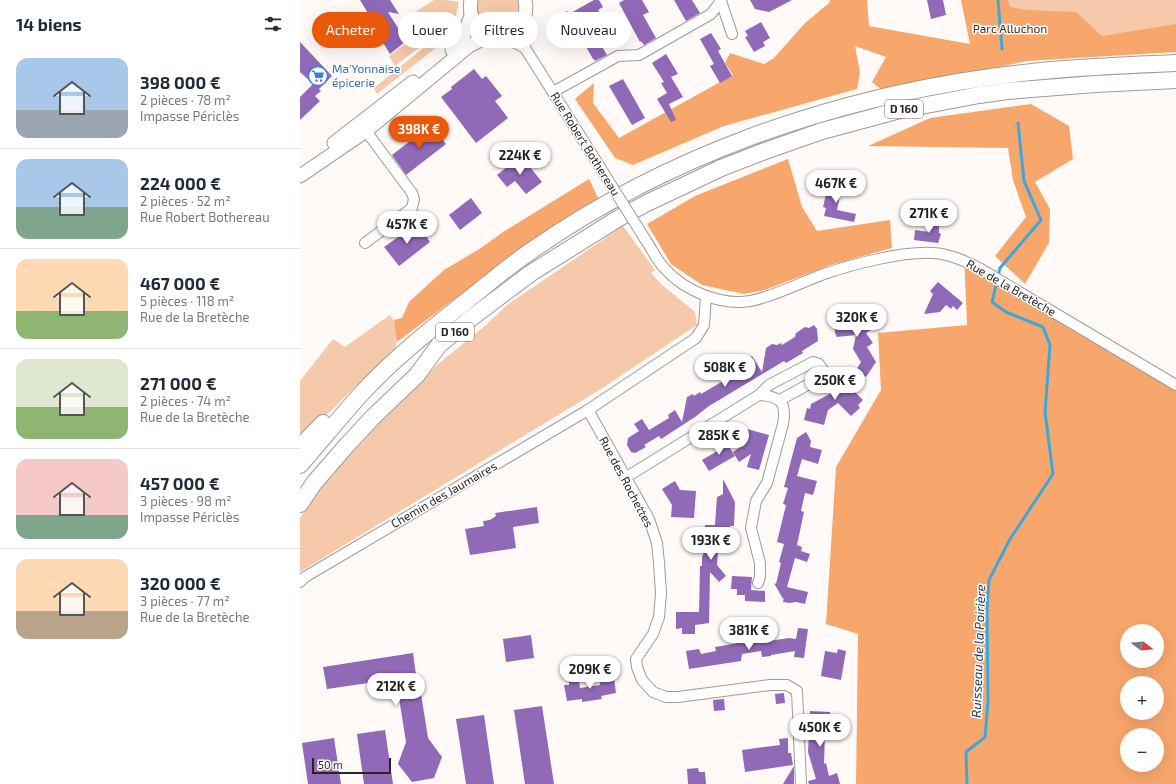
<!DOCTYPE html>
<html lang="fr">
<head>
<meta charset="utf-8">
<style>
  :root { --surface:#fff; --page:#f2f2f3; --text:#1f2937; --muted:#747a83; --line:#e0e1e3; --accent:#ea580c }
  body { margin:0; font-family:"Exo 2",sans-serif; background:var(--page); color:var(--text); height:100vh; display:flex; flex-direction:column; font-size:15px; white-space:nowrap }
  * { box-sizing:border-box; margin:0 }
  p { font-size:13px; color:var(--muted) }
  .icon { flex:none; width:22px; height:22px; fill:none; stroke:currentColor; stroke-width:2; stroke-linecap:round; stroke-linejoin:round }
  .map { position:relative; flex:1; overflow:hidden }
  .drawer { display:flex; flex-direction:column; background:var(--surface); width:300px }
  .drawer>* { flex:none }
  .top-card { position:absolute; left:12px; top:12px; width:380px; height:36px; display:flex; gap:8px }
  .needle { width:26px; rotate:106deg }
  .controls { position:absolute; left:820px; top:624px; display:grid; gap:8px }
  .controls a { display:grid; place-items:center; width:44px; height:44px; border-radius:50%; background:var(--surface); box-shadow:0 4px 16px #0002; font-size:20px }
  .scale { position:absolute; left:12px; bottom:10px; width:79px; box-sizing:border-box; padding-left:4px; border:2px solid #282625; border-top:0; font-size:11px; line-height:14px; white-space:nowrap; color:#282625; -webkit-text-stroke:3px #fff; paint-order:stroke }
  .price { position:absolute; translate:-50% -34px; padding:0 9px; border-radius:14px; background:#fff; color:#222; font-size:13px; line-height:26px; filter:drop-shadow(0 1px 2px #0008) }
  .price::after { content:''; position:absolute; left:50%; top:24px; width:12px; height:9px; margin-left:-6px; background:inherit; clip-path:polygon(0 0,100% 0,50% 100%) }
  .price.on { background:var(--accent); color:#fff }
  ul { padding:0; list-style:none }
  li { display:flex; align-items:center; gap:12px; height:100px; padding:0 16px }
  li+li { border-top:1px solid var(--line) }
  li span { display:grid; place-items:center; flex:none; width:112px; height:80px; border-radius:12px; color:#555 }
  li>.icon { margin-inline-start:auto }
  span .icon { width:48px; height:48px; fill:#fffc; stroke-width:1 }
  li b { font-size:17px }
  h2 { display:flex; justify-content:space-between; align-items:center; height:48px; padding:0 16px; font-size:17px }
  .pill { padding:0 14px; border-radius:18px; background:var(--surface); box-shadow:0 4px 16px #0002; font-size:14px; line-height:36px }
  .pill.on { background:var(--accent); color:#fff }
  main { display:flex; flex:1; min-height:0 }
  .map>svg:first-child { display:block }
  .green { fill:#f6c9aa }
  .forest { fill:#f8a76c; fill-rule:evenodd }
  .lines { fill:none; stroke-linecap:round; stroke-linejoin:round }
  .stream { stroke:#3ca7db; stroke-width:3 }
  .building { fill:#9069b7 }
  .minor-casing { stroke:#9f9b97; stroke-width:12 }
  .secondary-casing { stroke:#9f9b97; stroke-width:15 }
  .trunk-casing { stroke:#9f9b97; stroke-width:18 }
  .minor { stroke:#fff; stroke-width:10 }
  .secondary { stroke:#fff; stroke-width:13 }
  .trunk { stroke:#fff; stroke-width:16 }
  .minor-bridge-casing { stroke:#9f9b97; stroke-width:12; stroke-linecap:butt }
  .minor-bridge { stroke:#fff; stroke-width:10 }
  .labels { text-anchor:middle; stroke-width:3; stroke-linejoin:round; paint-order:stroke }
  .shield { fill:#fff; stroke:#686766; stroke-width:1 }
  .shield-label { font-size:11px; font-weight:bold; fill:#282625 }
  .park-label { font-size:12px; fill:#4c2c13; stroke:#fff }
  .shop-label { font-size:12px; fill:#366cbe; stroke:#fff; text-anchor:start }
  .street-label { font-size:12px; fill:#282625; stroke:#fff }
  .water-label { font-size:13px; font-style:italic; fill:#0d3a50; stroke:#fff }
</style>
</head>
<body>
<main>
<section class="drawer">
<h2>14 biens<svg class="icon" aria-label="filters" viewBox="0 0 24 24"><path d="M4 7h16M4 17h16"/><circle cx="9" cy="7" r="2"/><circle cx="15" cy="17" r="2"/></svg></h2>
<ul>
<li><span style="background:linear-gradient(#a9c7e8 65%,#9aa5b1 0)"><svg class="icon" aria-label="home" viewBox="0 0 24 24"><path d="M3 11l9-7 9 7M6 9v11h12V9"/></svg></span><div><b>398 000 €</b><p>2 pièces · 78 m²</p><p>Impasse Périclès</p></div></li>
<li><span style="background:linear-gradient(#a9c7e8 60%,#7fa58c 0)"><svg class="icon" aria-label="home" viewBox="0 0 24 24"><path d="M3 11l9-7 9 7M6 9v11h12V9"/></svg></span><div><b>224 000 €</b><p>2 pièces · 52 m²</p><p>Rue Robert Bothereau</p></div></li>
<li><span style="background:linear-gradient(#ffd9b3 65%,#8fb573 0)"><svg class="icon" aria-label="home" viewBox="0 0 24 24"><path d="M3 11l9-7 9 7M6 9v11h12V9"/></svg></span><div><b>467 000 €</b><p>5 pièces · 118 m²</p><p>Rue de la Bretèche</p></div></li>
<li><span style="background:linear-gradient(#dfe7d0 60%,#8fb573 0)"><svg class="icon" aria-label="home" viewBox="0 0 24 24"><path d="M3 11l9-7 9 7M6 9v11h12V9"/></svg></span><div><b>271 000 €</b><p>2 pièces · 74 m²</p><p>Rue de la Bretèche</p></div></li>
<li><span style="background:linear-gradient(#f6c9c9 70%,#7fa58c 0)"><svg class="icon" aria-label="home" viewBox="0 0 24 24"><path d="M3 11l9-7 9 7M6 9v11h12V9"/></svg></span><div><b>457 000 €</b><p>3 pièces · 98 m²</p><p>Impasse Périclès</p></div></li>
<li><span style="background:linear-gradient(#ffd9b3 65%,#b9a48a 0)"><svg class="icon" aria-label="home" viewBox="0 0 24 24"><path d="M3 11l9-7 9 7M6 9v11h12V9"/></svg></span><div><b>320 000 €</b><p>3 pièces · 77 m²</p><p>Rue de la Bretèche</p></div></li>
</ul>
</section>
<div class="map">
<svg width="876" height="784" viewBox="0 0 876 784">
  <rect width="100%" height="100%" fill="#fffaf7"/>
  <!-- green -->
  <g class="green">
    <polygon points="134,0 147,0 159,2 156,16 157,20 149,37 106,19 107,17"/>
    <path d="M176,0H218C221,18 207,33 188,27C184,25 180,19 177,16Z"/>
    <polygon points="671,0 876,0 876,52 685,58"/>
    <polygon points="98,24 146,40 77,94 74,88 127,45 125,43 95,66 89,56 109,41"/>
    <polygon points="323,226 355,270 351,273 362,285 395,312 397,325 301,389 0,572 0,518 10,502 72,428 137,365 186,325 207,305"/>
    <path d="M90,315C98,324 98,340 95,351L53,389L0,441V381L33,339L45,347Z"/>
  </g>
  <!-- forest -->
  <g class="forest">
    <polygon points="530,0 567,0 569,26 670,44 661,0 708,0 710,7 727,10 776,12 802,36 876,24 876,52 727,61 583,91 572,82 586,57 555,46 560,72 557,89 424,126 333,165 315,158 275,99 294,83 293,103 319,138 433,75 425,63 430,53 464,64 474,58 505,23 529,3"/>
    <polygon points="731,104 769,126 773,159 735,182 750,209 749,243 725,284 695,256 726,217 713,180 708,148 568,146 630,118"/>
    <polygon points="488,159 502,207 517,231 590,220 592,248 530,265 465,290 444,294 402,285 371,264 347,224 395,196"/>
    <polygon points="289,179 299,200 233,240 97,342 94,320 102,318 109,302 144,270 181,248 203,232"/>
    <path d="M664,254L758,315L876,379V784H556L558,634L526,624L536,467L581,390L578,333L667,325ZM827,631H857V661H827ZM827,683H857V713H827ZM827,735H857V765H827Z"/>
  </g>
  <g class="lines">
    <!-- stream -->
    <g class="stream">
      <polyline points="698,0 702,49"/>
      <polyline points="667,784 666,752 685,737 688,701 687,608 689,580 710,539 753,474 745,412 750,345 743,327 706,312 692,302 700,268 741,220 724,181 718,123"/>
    </g>
  </g>
  <!-- building -->
  <g class="building">
    <polygon points="60,0 90,0 99,14 88,12 106,41 90,54 79,36 75,38 58,12 69,15"/>
    <polygon points="294,0 299,0 303,7 298,10 301,15 288,23 307,55 295,61 294,59 293,59 277,31 262,39 263,41 255,46 248,34 256,29 251,21 267,11 269,14"/>
    <polygon points="324,0 342,0 349,12 343,15 356,38 344,45 341,41 340,42 319,3"/>
    <polygon points="374,0 392,0 400,13 386,21"/>
    <polygon points="450,0 492,0 469,12 455,9"/>
    <polygon points="627,0 643,0 646,15 631,19"/>
    <polygon points="461,22 470,38 463,42 465,46 454,52 445,37 448,36 445,31"/>
    <polygon points="411,33 421,49 418,51 432,76 420,83 410,66 414,64 400,39"/>
    <polygon points="0,42 32,76 19,89 21,91 15,96 20,101 0,120 0,97 13,84 0,72"/>
    <polygon points="366,54 378,74 371,77 383,97 369,104 376,120 371,122 357,99 367,93 361,83 364,82 352,63"/>
    <polygon points="174,69 182,79 186,76 202,96 195,101 208,118 176,143 141,97 152,89 151,87"/>
    <polygon points="323,79 345,118 332,125 309,86"/>
    <polygon points="131,125 146,144 106,175 92,155"/>
    <polygon points="221,156 242,182 226,194 215,181 207,187 197,175"/>
    <polygon points="536,179 543,181 537,210 556,214 554,222 524,216 526,208 523,207 528,186 534,187"/>
    <polygon points="171,198 182,213 160,230 149,215"/>
    <polygon points="631,220 639,221 639,233 641,234 638,243 614,240 615,230 630,232"/>
    <polygon points="115,225 122,234 124,233 130,242 99,266 84,247"/>
    <polygon points="638,282 663,303 657,310 653,306 651,309 646,305 640,312 624,314 633,294 630,291"/>
    <polygon points="554,311 555,318 563,312 572,329 566,333 573,343 567,347 576,362 566,377 556,370 561,362 553,349 556,335 537,337 535,333 534,317 545,316 545,312"/>
    <polygon points="514,325 517,329 518,341 502,351 503,353 486,363 484,361 409,406 395,417 361,439 359,436 344,445 346,447 335,453 331,452 327,445 328,438 339,431 334,424 342,419 349,430 369,418 368,415 375,410 382,422 387,397 393,394 394,396 400,392 401,394 447,367 443,362 452,356 462,372 466,348 472,344 477,345 481,343 482,345 495,337 496,333 505,327 509,328"/>
    <polygon points="544,369 554,375 548,385 563,400 558,405 560,408 551,416 538,403 528,410 524,425 504,420 507,408 510,409 511,404 537,390 533,387"/>
    <polygon points="447,429 469,435 459,470 447,467 451,454 439,462 433,452 442,446"/>
    <polygon points="506,432 511,441 510,447 522,450 518,464 502,459 497,476 517,481 513,495 505,493 501,511 504,512 497,545 502,547 501,551 510,554 507,562 495,558 487,587 508,592 505,604 496,602 489,603 483,602 484,597 483,599 474,583 476,584 481,563 479,562 484,544 477,542 486,505 483,504 488,488 484,487 497,438"/>
    <polygon points="424,439 435,456 409,471 402,460 419,450 416,444"/>
    <polygon points="423,479 435,502 434,526 430,526 429,552 418,552 417,565 426,576 419,582 410,572 409,623 395,625 395,634 382,634 382,628 376,629 376,612 399,612 400,566 402,566 402,556 403,556 405,525 415,525 417,497 423,494"/>
    <polygon points="375,481 380,490 396,491 394,518 371,517 372,505 362,489"/>
    <polygon points="237,507 239,523 213,527 216,548 170,555 165,529 184,526 183,521 190,520 196,516 195,513"/>
    <polygon points="432,576 452,577 451,590 465,591 465,602 445,601 445,595 437,595 437,589 431,589"/>
    <polygon points="498,628 508,629 504,658 494,657 495,651 471,655 471,656 462,657 461,651 442,654 441,661 389,669 386,651 399,649 401,654 416,651 415,647 468,638 469,641 489,638 496,639"/>
    <polygon points="231,635 234,658 206,662 203,639"/>
    <polygon points="538,649 546,651 541,680 521,676 525,651 537,653"/>
    <polygon points="113,653 116,675 118,675 128,738 142,757 134,778 112,782 98,764 106,742 96,679 27,689 23,667"/>
    <polygon points="309,675 309,678 314,678 316,693 301,696 302,699 282,702 282,699 267,701 264,685 269,685 269,681 279,680 280,688 300,685 299,677"/>
    <polygon points="484,693 485,703 476,704 475,694"/>
    <polygon points="424,699 425,710 414,711 413,700"/>
    <polygon points="242,706 254,784 225,784 214,710"/>
    <polygon points="510,711 530,712 530,729 525,730 524,764 526,763 529,776 537,773 540,784 509,784 508,781 516,779 508,752"/>
    <polygon points="184,715 194,784 166,784 156,719"/>
    <polygon points="85,730 93,784 64,784 57,734"/>
    <polygon points="34,738 41,784 8,784 2,743"/>
    <polygon points="488,738 488,753 491,753 493,765 445,772 442,750 480,745 479,739"/>
    <polygon points="494,766 494,784 483,784"/>
    <polygon points="398,768 399,772 405,772 406,784 388,784 387,769"/>
  </g>
  <g class="lines">
    <!-- minor casing -->
    <g class="minor-casing">
      <g id="minor">
        <polyline points="421,1 432,34"/>
        <polyline points="222,22 225,48 303,172"/>
        <polyline points="200,35 225,48"/>
        <polyline points="253,92 318,56 339,55 411,14 421,1 420,0"/>
        <path d="M345,239C352,249 357,261 365,269C385,291 421,306 450,301C476,296 499,283 524,274C553,264 603,251 633,253C650,254 665,261 679,268L876,385"/>
        <polyline points="65,243 112,208 114,199 112,193 66,131"/>
        <polyline points="406,297 404,325 396,338 288,410 349,519 357,543 359,563 361,593 359,617 353,634 336,659 337,667 342,680 353,692 366,697 378,697 470,685 487,685 497,691 501,784"/>
        <polyline points="459,395 469,385 513,362 519,364 523,370 520,378 480,400"/>
        <path d="M325,478L459,395C480,396 487,402 483,424L467,483L456,501L451,528L460,563V577L458,583"/>
        <polyline points="0,582 5,577 288,410"/>
      </g>
    </g>
    <!-- secondary casing -->
    <g class="secondary-casing">
      <g id="secondary">
        <path d="M171,0C163,47 234,43 225,0"/>
        <polyline points="152,50 162,40 171,16"/>
        <polyline points="34,143 113,82"/>
        <polyline points="0,176 66,131 169,46 192,34"/>
      </g>
    </g>
    <!-- trunk casing -->
    <g class="trunk-casing">
      <g id="trunk">
        <polyline points="0,447 23,423"/>
        <path d="M0,465C21,441 41,416 62,393C97,355 139,323 179,291C196,277 213,263 231,251C367,156 527,100 691,77C752,68 814,66 876,63"/>
        <polyline points="0,504 14,483 47,445 73,417 117,375 139,345 170,319 231,273 319,218 347,203 421,168 465,151 522,131 600,110 679,95 707,91 796,84 876,80"/>
      </g>
    </g>
    <!-- minor -->
    <use href="#minor" class="minor"/>
    <!-- secondary -->
    <use href="#secondary" class="secondary"/>
    <!-- trunk -->
    <use href="#trunk" class="trunk"/>
    <!-- minor-bridge casing -->
    <g class="minor-bridge-casing">
      <polyline id="minor-bridge" points="303,172 345,239"/>
    </g>
    <!-- minor-bridge -->
    <use href="#minor-bridge" class="minor-bridge"/>
  </g>
  <!-- icons -->
  <defs>
    <g id="supermarket-ring" transform="scale(1)"><circle r="9.5" fill="#fff" stroke="#3f7fe0" stroke-width="1.5"/><path d="M-6-5.5h2.5l.6 2H6L4.5 2H-2.5L-4.4-4H-6ZM-1.5 3.2a1.3 1.3 0 1 0 .1 0ZM3 3.2a1.3 1.3 0 1 0 .1 0Z" fill="#3f7fe0"/></g>
  </defs>
  <g fill-rule="evenodd">
    <use href="#supermarket-ring" x="18" y="76"/>
  </g>
  <g class="labels">
    <!-- shield labels -->
    <g class="shield">
      <rect x="585" y="100" width="38" height="18" rx="3"/>
      <rect x="136" y="323" width="38" height="18" rx="3"/>
    </g>
    <g class="shield-label">
      <text x="604" y="113">D 160</text>
      <text x="155" y="336">D 160</text>
    </g>
    <!-- park labels -->
    <g class="park-label">
      <text x="710" y="33">Parc Alluchon</text>
    </g>
    <!-- shop labels -->
    <g class="shop-label">
      <text x="32" y="73">Ma'Yonnaise<tspan x="32" dy="14">épicerie</tspan></text>
    </g>
    <!-- street labels -->
    <g class="street-label">
      <text transform="translate(285 144) rotate(58)" y="4">Rue Robert Bothereau</text>
      <text transform="translate(711 288) rotate(30)" y="4">Rue de la Bretèche</text>
      <text transform="translate(326 482) rotate(62)" y="4">Rue des Rochettes</text>
      <text transform="translate(144 495) rotate(-30)" y="4">Chemin des Jaumaires</text>
    </g>
    <!-- water labels -->
    <g class="water-label">
      <text transform="translate(678 651) rotate(-88)" y="5">Ruisseau de la Poirière</text>
    </g>
  </g>
</svg>
<div class="controls">
<a><svg class="needle" viewBox="-14 -14 28 28"><path d="M0-13l5 13h-10z" fill="#e53935"/><path d="M0 13l5-13h-10z" fill="#747a83"/></svg></a>
<a>+</a>
<a>−</a>
</div>
<div class="scale">50 m</div>
<b class="price on" style="left:119px;top:150px">398K €</b>
<b class="price" style="left:220px;top:176px">224K €</b>
<b class="price" style="left:536px;top:204px">467K €</b>
<b class="price" style="left:629px;top:234px">271K €</b>
<b class="price" style="left:107px;top:245px">457K €</b>
<b class="price" style="left:557px;top:338px">320K €</b>
<b class="price" style="left:425px;top:388px">508K €</b>
<b class="price" style="left:535px;top:401px">250K €</b>
<b class="price" style="left:419px;top:456px">285K €</b>
<b class="price" style="left:411px;top:561px">193K €</b>
<b class="price" style="left:449px;top:651px">381K €</b>
<b class="price" style="left:290px;top:690px">209K €</b>
<b class="price" style="left:96px;top:707px">212K €</b>
<b class="price" style="left:520px;top:748px">450K €</b>
<div class="top-card">
<a class="pill on">Acheter</a>
<a class="pill">Louer</a>
<a class="pill">Filtres</a>
<a class="pill">Nouveau</a>
</div>
</div>
</main>
</body>
</html>
